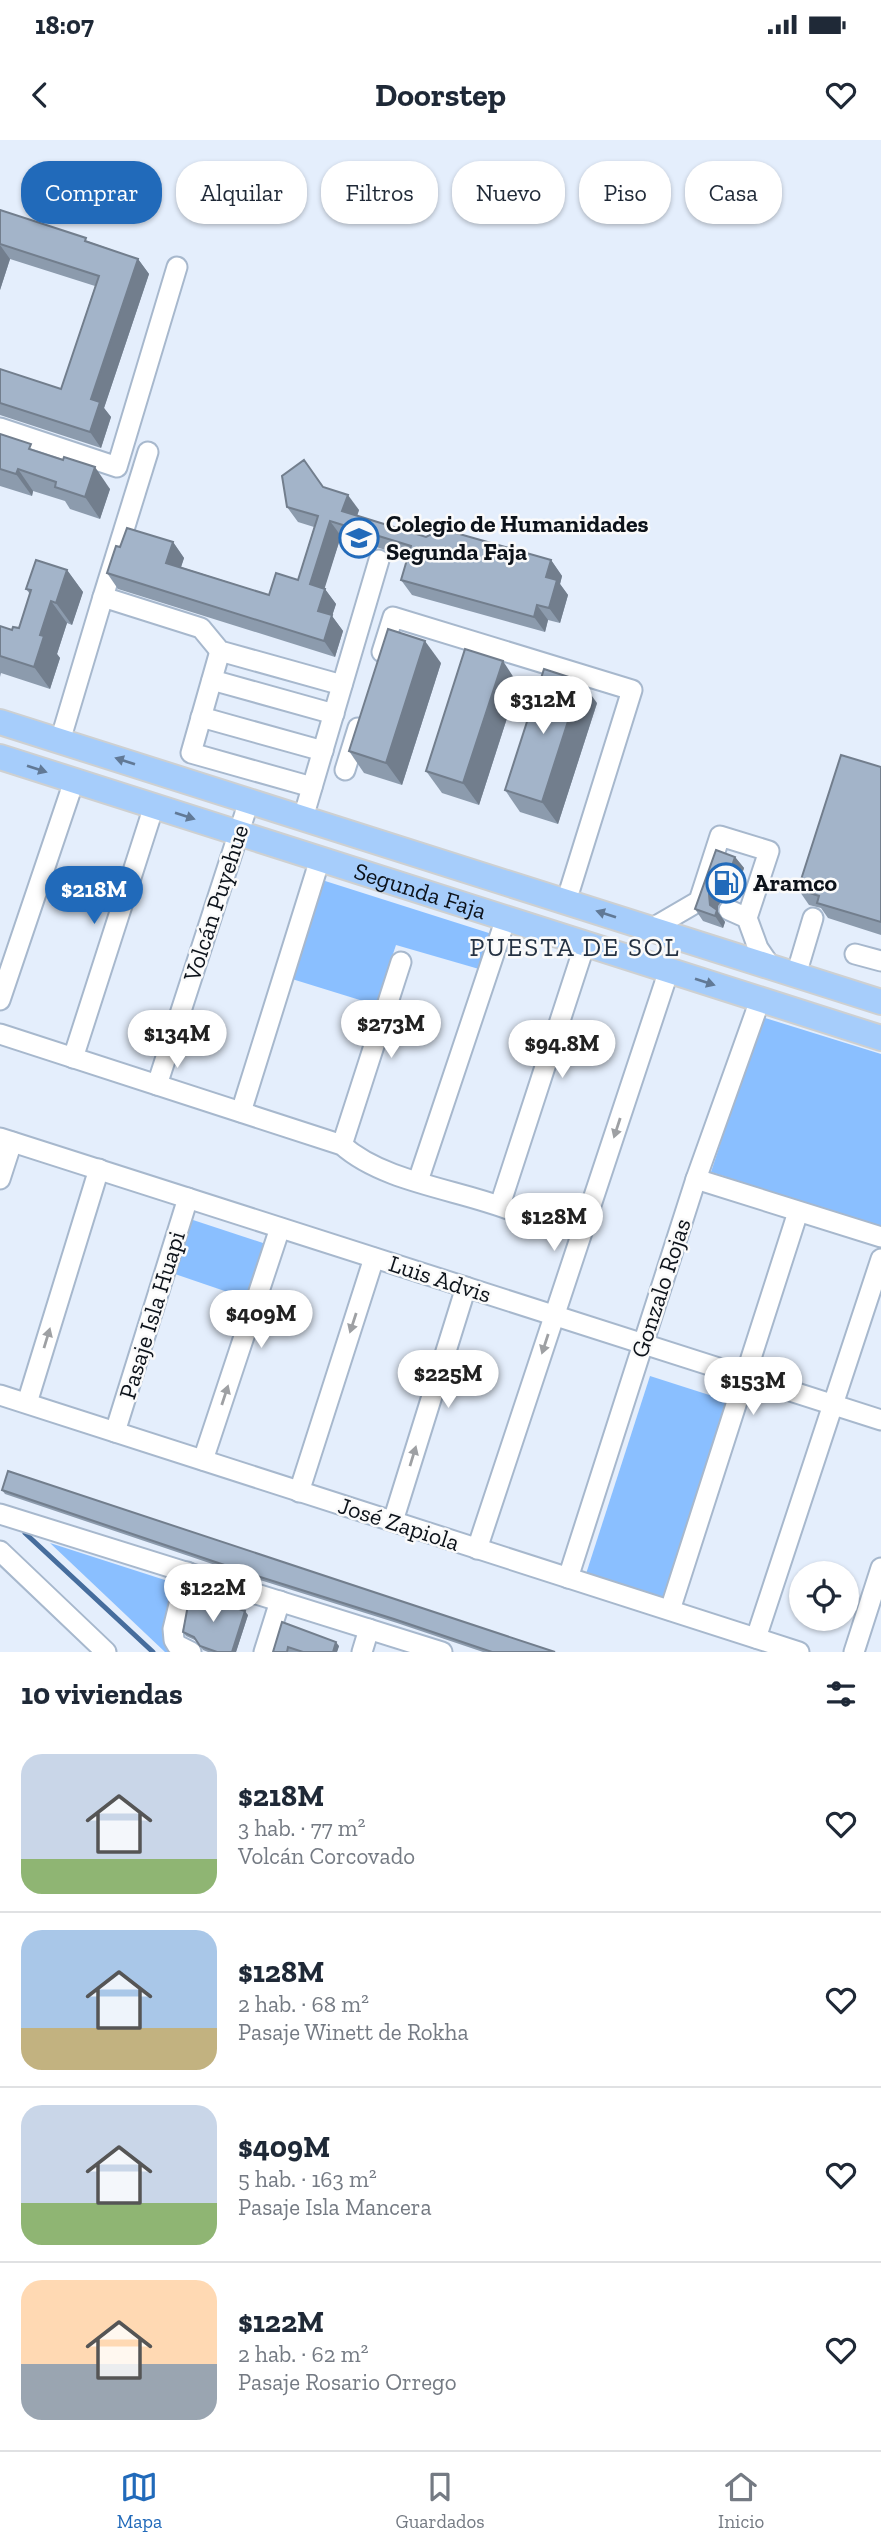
<!DOCTYPE html>
<html lang="es">
<head>
<meta charset="utf-8">
<style>
  :root { --surface:#fff; --page:#f6f6f7; --text:#1f2937; --muted:#747a83; --line:#e0e1e3; --accent:#216aba }
  body { margin:0; font-family:"Zilla Slab",serif; background:var(--page); color:var(--text); height:100vh; display:flex; flex-direction:column; font-size:26px; white-space:nowrap }
  * { box-sizing:border-box; margin:0 }
  p { font-size:23px; color:var(--muted) }
  .icon { flex:none; width:38px; height:38px; fill:none; stroke:currentColor; stroke-width:2; stroke-linecap:round; stroke-linejoin:round }
  .map { position:relative; height:1512px; overflow:hidden }
  .side { display:flex; flex-direction:column; background:var(--surface); flex:1 }
  .side>* { flex:none }
  .guide { position:absolute; left:21px; top:21px; width:840px; height:63px; display:flex; gap:14px }
  .buttons { position:absolute; left:789px; top:1421px; display:grid; gap:14px }
  .buttons a { display:grid; place-items:center; width:70px; height:70px; border-radius:50%; background:var(--surface); box-shadow:0 2px 5px #0004; font-size:35px }
  .price { position:absolute; translate:-50% -60px; padding:0 16px; border-radius:24px; background:#fff; color:#222; font-size:23px; line-height:46px; filter:drop-shadow(0 2px 4px #0008) }
  .price::after { content:''; position:absolute; left:50%; top:42px; width:21px; height:16px; margin-left:-10px; background:inherit; clip-path:polygon(0 0,100% 0,50% 100%) }
  .price.current { background:var(--accent); color:#fff }
  ul { padding:0; list-style:none }
  li { display:flex; align-items:center; gap:21px; height:175px; padding:0 21px }
  li+li { border-top:2px solid var(--line) }
  li span { display:grid; place-items:center; flex:none; width:196px; height:140px; border-radius:21px; color:#555 }
  li>.icon { margin-inline-start:auto }
  span .icon { width:84px; height:84px; fill:#fffc; stroke-width:1 }
  li b { font-size:30px }
  h2 { display:flex; justify-content:space-between; align-items:center; height:84px; padding:0 21px; font-size:30px }
  .pill { padding:0 24px; border-radius:28px; background:var(--surface); box-shadow:0 2px 5px #0004; font-size:24px; line-height:63px }
  .pill.current { background:var(--accent); color:#fff }
  .status { display:flex; justify-content:space-between; align-items:center; height:49px; padding:0 35px; background:var(--surface); direction:ltr }
  .status svg { height:19px; fill:currentColor }
  header { display:flex; justify-content:space-between; align-items:center; height:91px; padding:0 21px; background:var(--surface); font-size:32px; font-weight:800 }
  .tab-bar { display:flex; justify-content:space-around; align-items:center; height:98px; border-top:2px solid var(--line); background:var(--surface); font-size:19px; color:var(--muted) }
  .tab-bar a { display:grid; justify-items:center; gap:4px }
  .tab-bar .current { color:var(--accent) }
  .map>svg:first-child { display:block }
  .green { fill:#8abfff }
  .lines { fill:none; stroke-linecap:round; stroke-linejoin:round }
  .stream { stroke:#466d9d; stroke-width:5 }
  .minor-casing { stroke:#a7b8cd; stroke-width:23 }
  .major-casing { stroke:#ced0d1; stroke-width:28 }
  .minor { stroke:#fff; stroke-width:19 }
  .major { stroke:#a6cdfb; stroke-width:24 }
  .wall { fill:#8c9bad }
  .shaded-wall { fill:#727e8d }
  .building { fill:#a3b4c9; stroke:#727e8d; stroke-width:2 }
  .oneway { fill:#617996 }
  .oneway2 { fill:#9ea0a3 }
  .labels { text-anchor:middle; stroke-width:5; stroke-linejoin:round; paint-order:stroke }
  .poi-label { font-size:24px; font-weight:bold; fill:#0c121a; stroke:#fafafa; text-anchor:start }
  .street-label { font-size:24px; fill:#0c121a; stroke:#fafafa }
  .neighbourhood-label { font-size:26px; letter-spacing:2px; fill:#243142; stroke:#fafafa }
</style>
</head>
<body>
<div class="status"><b>18:07</b><svg viewBox="0 0 49 12"><path d="M0 12V9h3v3zM5 12V6h3v6zM10 12V3h3v9zM15 12V0h3v12zM26 1h20v11H26zM47 4h2v5h-2z"/></svg></div>
<header><svg class="icon" aria-label="back" viewBox="0 0 24 24"><path d="M15 5l-7 7 7 7"/></svg>Doorstep<svg class="icon" aria-label="heart" viewBox="0 0 24 24"><path d="M12 20l-8-8c-3-5 5-10 8-4 3-6 11-1 8 4z"/></svg></header>
<div class="map">
<svg width="881" height="1512" viewBox="0 0 881 1512">
  <rect width="100%" height="100%" fill="#e4eefc"/>
  <!-- green -->
  <g class="green">
    <polygon points="322,740 492,794 479,829 396,805 376,865 292,839"/>
    <polygon points="762,877 881,914 881,1087 711,1032"/>
    <polygon points="190,1079 266,1104 248,1159 172,1133"/>
    <polygon points="650,1236 728,1261 663,1462 585,1437"/>
    <path d="M50,1403L168,1441C168,1441 173,1450 173,1451C176,1470 156,1496 171,1512H165Z"/>
  </g>
  <g class="lines">
    <!-- stream -->
    <polyline class="stream" points="25,1393 153,1512"/>
    <!-- minor casing -->
    <g class="minor-casing">
      <g id="minor">
        <polyline points="0,288 117,327 177,127"/>
        <polyline points="103,457 148,312"/>
        <polyline points="220,511 191,613 312,647"/>
        <polyline points="382,512 393,477 632,550 570,749"/>
        <polyline points="212,540 334,574"/>
        <polyline points="201,577 323,611"/>
        <polyline points="60,601 103,457 201,488 220,511 342,545"/>
        <polyline points="345,630 358,588"/>
        <polyline points="303,678 379,420"/>
        <polyline points="729,770 747,778 758,808 771,827"/>
        <polyline points="651,789 699,761 720,696 769,711 747,778"/>
        <polyline points="855,814 881,821"/>
        <polyline points="796,835 813,778"/>
        <polyline points="0,860 74,641"/>
        <path d="M0,894L342,1005C387,1045 468,1050 523,1075"/>
        <polyline points="73,918 154,666"/>
        <polyline points="157,945 249,661"/>
        <polyline points="241,972 320,719"/>
        <polyline points="0,998 881,1280"/>
        <polyline points="342,1005 401,822"/>
        <polyline points="0,1039 12,1002"/>
        <polyline points="696,1039 881,1097"/>
        <polyline points="418,1041 506,778"/>
        <polyline points="500,1065 585,804"/>
        <polyline points="0,1255 799,1512"/>
        <polyline points="27,1263 99,1029"/>
        <polyline points="115,1292 188,1058"/>
        <polyline points="203,1320 280,1088"/>
        <polyline points="299,1352 374,1118"/>
        <polyline points="0,1374 442,1512"/>
        <polyline points="393,1381 466,1147"/>
        <polyline points="477,1409 669,830"/>
        <polyline points="0,1411 106,1512"/>
        <polyline points="187,1432 173,1489 174,1500 177,1505 191,1512"/>
        <polyline points="568,1438 696,1039 760,860"/>
        <polyline points="670,1470 798,1072"/>
        <polyline points="756,1498 881,1119"/>
        <polyline points="264,1512 280,1461"/>
        <polyline points="362,1512 369,1489"/>
        <polyline points="854,1512 881,1428"/>
      </g>
    </g>
    <!-- major casing -->
    <g class="major-casing">
      <g id="major">
        <polyline points="0,582 881,862"/>
        <path id="s1" d="M0,617L881,898"/>
      </g>
    </g>
    <!-- minor -->
    <use href="#minor" class="minor"/>
    <!-- major -->
    <use href="#major" class="major"/>
  </g>
  <!-- wall -->
  <g class="wall">
    <polygon points="0,70 138,119 149,134 104,268 111,277 101,308 0,275 0,229 61,249 95,146 10,119 0,150"/>
    <polygon points="0,294 110,349 100,379 70,369 65,361 33,351 32,356 0,346"/>
    <polygon points="323,347 359,370 357,376 426,397 551,420 562,436 560,444 568,455 560,483 548,480 545,492 412,455 401,440 408,417 341,396 324,448 336,464 332,476 343,491 335,517 118,449 107,433 120,407 173,402 184,418 181,427 269,455 298,440 314,387 298,382 287,367"/>
    <polygon points="67,430 83,452 72,485 67,483 57,514 60,518 50,549 1,533 0,537 0,486 12,490 19,488 30,454 26,449"/>
    <polygon points="441,523 402,645 364,633 349,611"/>
    <polygon points="518,544 479,665 442,653 426,631"/>
    <polygon points="597,563 558,684 520,672 505,650"/>
    <polygon points="881,627 881,795 828,778 821,768 809,765 798,749"/>
    <polygon points="735,717 744,728 733,759 722,760 718,766 718,772 725,782 723,788 703,781 695,769"/>
    <polygon points="2,1350 555,1512 483,1512 397,1483 260,1440 5,1354"/>
    <polygon points="248,1475 236,1512 208,1512 203,1510 197,1501 186,1496 183,1492"/>
    <polygon points="282,1482 339,1506 337,1512 273,1512"/>
  </g>
  <!-- shaded-wall -->
  <g class="shaded-wall">
    <polygon points="0,105 10,119 0,150"/>
    <polygon points="138,119 149,134 104,268 111,277 101,308 90,292 91,259"/>
    <polygon points="95,327 110,349 100,379 85,357"/>
    <polygon points="18,329 33,351 32,356 16,334"/>
    <polygon points="348,355 359,370 353,387 342,371"/>
    <polygon points="330,381 341,396 321,460 310,444"/>
    <polygon points="173,402 184,418 177,439 166,423"/>
    <polygon points="551,420 562,436 560,444 568,455 560,483 549,468 546,437"/>
    <polygon points="67,430 83,452 72,485 56,463"/>
    <polygon points="325,449 336,464 332,476 343,491 335,517 324,501 318,471"/>
    <polygon points="51,461 67,483 57,514 60,518 50,549 34,527 40,495"/>
    <polygon points="537,465 548,480 545,492 534,477"/>
    <polygon points="425,501 441,523 402,645 386,623"/>
    <polygon points="503,521 518,544 479,665 463,643"/>
    <polygon points="581,541 597,563 558,684 542,662"/>
    <polygon points="735,717 744,728 733,759 725,747"/>
    <polygon points="714,748 722,760 718,766 718,772 725,782 723,788 715,776 710,765 709,754"/>
    <polygon points="245,1471 248,1475 236,1512 232,1512"/>
    <polygon points="336,1502 339,1506 337,1512 333,1512"/>
  </g>
  <!-- building -->
  <g class="building">
    <polygon points="0,70 86,98 85,101 138,119 91,259 100,262 90,292 0,263 0,229 61,249 99,136 0,104"/>
    <polygon points="0,294 31,304 29,309 63,320 64,317 95,327 85,357 55,347 56,342 18,329 16,334 0,329"/>
    <polygon points="304,320 323,347 348,355 342,371 426,397 442,389 551,420 546,437 557,440 549,468 537,465 534,477 401,440 411,406 330,381 310,444 325,449 318,471 332,475 324,501 107,433 116,406 120,407 127,388 173,402 166,423 269,455 276,433 298,440 318,376 287,367 282,336"/>
    <polygon points="36,420 67,430 56,463 51,461 40,495 44,496 34,527 0,516 0,486 12,490 13,487 19,488 31,450 26,449"/>
    <polygon points="388,489 425,501 386,623 349,611"/>
    <polygon points="465,509 503,521 463,643 426,631"/>
    <polygon points="544,529 581,541 542,662 505,650"/>
    <polygon points="841,615 881,627 881,782 817,763 819,756 798,749"/>
    <polygon points="716,710 735,717 725,747 714,748 709,754 710,765 717,770 715,776 695,769"/>
    <polygon points="8,1331 555,1512 492,1512 394,1479 257,1436 2,1350"/>
    <polygon points="190,1454 245,1471 232,1512 217,1512 200,1506 194,1497 183,1492"/>
    <polygon points="282,1482 336,1502 333,1512 303,1512 288,1507 287,1512 273,1512"/>
  </g>
  <!-- one-way arrows -->
  <defs><path id="oneway-solid" d="M-6-.8H1V-3.2L6.5 0L1 3.2V.8H-6Z" transform="scale(1.75)"/></defs>
  <g class="oneway">
    <use href="#oneway-solid" transform="translate(125 621) rotate(-162)"/>
    <use href="#oneway-solid" transform="translate(37 629) rotate(18)"/>
    <use href="#oneway-solid" transform="translate(185 676) rotate(18)"/>
    <use href="#oneway-solid" transform="translate(606 774) rotate(-162)"/>
    <use href="#oneway-solid" transform="translate(705 842) rotate(18)"/>
  </g>
  <g class="oneway2">
    <use href="#oneway-solid" transform="translate(617 988) rotate(108)"/>
    <use href="#oneway-solid" transform="translate(353 1183) rotate(108)"/>
    <use href="#oneway-solid" transform="translate(47 1198) rotate(-73)"/>
    <use href="#oneway-solid" transform="translate(545 1204) rotate(108)"/>
    <use href="#oneway-solid" transform="translate(225 1255) rotate(-72)"/>
    <use href="#oneway-solid" transform="translate(413 1316) rotate(-73)"/>
  </g>
  <!-- icons -->
  <defs>
    <g id="school-ring" transform="scale(2.0125)"><circle r="9.5" fill="#fafafa" stroke="#216aba" stroke-width="1.5"/><path d="M0-5L7-2L0 1L-7-2ZM-4 1L0 2.5L4 1V4Q0 6-4 4Z" fill="#216aba"/></g>
    <g id="fuel-ring" transform="scale(2.0125)"><circle r="9.5" fill="#fafafa" stroke="#216aba" stroke-width="1.5"/><path d="M-5.5-6h7V0h2V4h1.3V-2.5L3-4.5l.8-.8L6-3V5H2.5V1h-1V6h-7ZM-4.2-4.7v3.2H.2V-4.7Z" fill="#216aba"/></g>
  </defs>
  <g fill-rule="evenodd">
    <use href="#school-ring" x="359" y="398"/>
    <use href="#fuel-ring" x="726" y="743"/>
  </g>
  <g class="labels">
    <!-- poi labels -->
    <g class="poi-label">
      <text x="386" y="392">Colegio de Humanidades<tspan x="386" dy="28">Segunda Faja</tspan></text>
      <text x="753" y="751">Aramco</text>
    </g>
    <!-- street labels -->
    <g class="street-label">
      <text dy="8" stroke="none"><textPath href="#s1" startOffset="441">Segunda Faja</textPath></text>
      <text transform="translate(216 763) rotate(-72)" y="8">Volcán Puyehue</text>
      <text transform="translate(440 1139) rotate(18)" y="8">Luis Advis</text>
      <text transform="translate(661 1148) rotate(-72)" y="8">Gonzalo Rojas</text>
      <text transform="translate(152 1175) rotate(-73)" y="8">Pasaje Isla Huapi</text>
      <text transform="translate(399 1384) rotate(18)" y="8">José Zapiola</text>
    </g>
    <!-- neighbourhood labels -->
    <g class="neighbourhood-label">
      <text x="575" y="816">PUESTA DE SOL</text>
    </g>
  </g>
</svg>
<div class="buttons">
<a><svg class="icon" aria-label="locate" viewBox="0 0 24 24"><circle cx="12" cy="12" r="6"/><path d="M12 2v4M12 18v4M2 12h4M18 12h4"/></svg></a>
</div>
<b class="price" style="left:543px;top:596px">$312M</b>
<b class="price current" style="left:94px;top:786px">$218M</b>
<b class="price" style="left:391px;top:920px">$273M</b>
<b class="price" style="left:177px;top:930px">$134M</b>
<b class="price" style="left:562px;top:940px">$94.8M</b>
<b class="price" style="left:554px;top:1113px">$128M</b>
<b class="price" style="left:261px;top:1210px">$409M</b>
<b class="price" style="left:448px;top:1270px">$225M</b>
<b class="price" style="left:753px;top:1277px">$153M</b>
<b class="price" style="left:213px;top:1484px">$122M</b>
<div class="guide">
<a class="pill current">Comprar</a>
<a class="pill">Alquilar</a>
<a class="pill">Filtros</a>
<a class="pill">Nuevo</a>
<a class="pill">Piso</a>
<a class="pill">Casa</a>
</div>
</div>
<section class="side">
<h2>10 viviendas<svg class="icon" aria-label="filters" viewBox="0 0 24 24"><path d="M4 7h16M4 17h16"/><circle cx="9" cy="7" r="2"/><circle cx="15" cy="17" r="2"/></svg></h2>
<ul>
<li><span style="background:linear-gradient(#c9d6e8 75%,#8fb573 0)"><svg class="icon" aria-label="home" viewBox="0 0 24 24"><path d="M3 11l9-7 9 7M6 9v11h12V9"/></svg></span><div><b>$218M</b><p>3 hab. · 77 m²</p><p>Volcán Corcovado</p></div><svg class="icon" aria-label="heart" viewBox="0 0 24 24"><path d="M12 20l-8-8c-3-5 5-10 8-4 3-6 11-1 8 4z"/></svg></li>
<li><span style="background:linear-gradient(#a9c7e8 70%,#c2b280 0)"><svg class="icon" aria-label="home" viewBox="0 0 24 24"><path d="M3 11l9-7 9 7M6 9v11h12V9"/></svg></span><div><b>$128M</b><p>2 hab. · 68 m²</p><p>Pasaje Winett de Rokha</p></div><svg class="icon" aria-label="heart" viewBox="0 0 24 24"><path d="M12 20l-8-8c-3-5 5-10 8-4 3-6 11-1 8 4z"/></svg></li>
<li><span style="background:linear-gradient(#c9d6e8 70%,#8fb573 0)"><svg class="icon" aria-label="home" viewBox="0 0 24 24"><path d="M3 11l9-7 9 7M6 9v11h12V9"/></svg></span><div><b>$409M</b><p>5 hab. · 163 m²</p><p>Pasaje Isla Mancera</p></div><svg class="icon" aria-label="heart" viewBox="0 0 24 24"><path d="M12 20l-8-8c-3-5 5-10 8-4 3-6 11-1 8 4z"/></svg></li>
<li><span style="background:linear-gradient(#ffd9b3 60%,#9aa5b1 0)"><svg class="icon" aria-label="home" viewBox="0 0 24 24"><path d="M3 11l9-7 9 7M6 9v11h12V9"/></svg></span><div><b>$122M</b><p>2 hab. · 62 m²</p><p>Pasaje Rosario Orrego</p></div><svg class="icon" aria-label="heart" viewBox="0 0 24 24"><path d="M12 20l-8-8c-3-5 5-10 8-4 3-6 11-1 8 4z"/></svg></li>
</ul>
</section>
<nav class="tab-bar">
<a class="current"><svg class="icon" aria-label="map" viewBox="0 0 24 24"><path d="M3 6l6-2 6 2 6-2v14l-6 2-6-2-6 2zM9 4v14M15 6v14"/></svg>Mapa</a>
<a><svg class="icon" aria-label="saved" viewBox="0 0 24 24"><path d="M7 4h10v16l-5-4-5 4z"/></svg>Guardados</a>
<a><svg class="icon" aria-label="home" viewBox="0 0 24 24"><path d="M3 11l9-7 9 7M6 9v11h12V9"/></svg>Inicio</a>
</nav>
</body>
</html>
